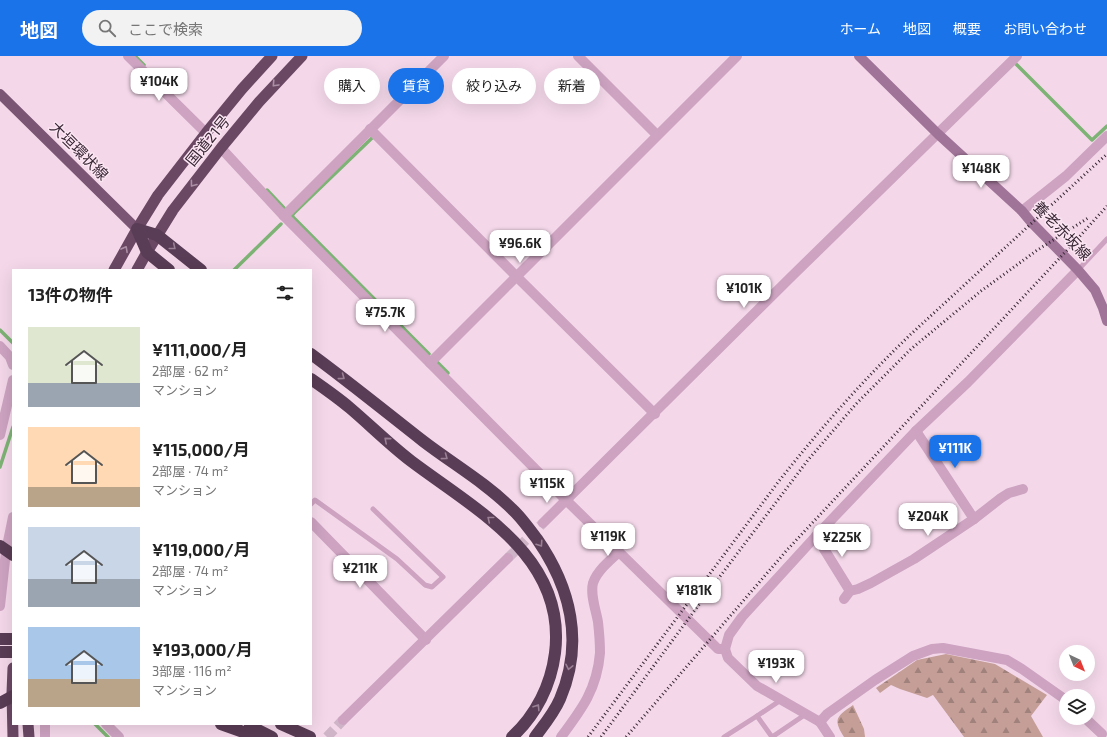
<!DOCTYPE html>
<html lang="ja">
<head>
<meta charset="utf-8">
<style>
  :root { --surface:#fff; --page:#f2f2f2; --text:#222; --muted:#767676; --accent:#1a73e8 }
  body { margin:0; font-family:"Exo 2","Noto Sans JP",sans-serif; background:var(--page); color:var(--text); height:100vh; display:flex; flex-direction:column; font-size:15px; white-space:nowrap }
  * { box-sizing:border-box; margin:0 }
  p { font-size:13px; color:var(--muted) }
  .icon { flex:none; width:22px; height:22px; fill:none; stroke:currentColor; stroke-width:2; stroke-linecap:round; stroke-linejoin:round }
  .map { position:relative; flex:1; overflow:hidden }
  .sheet { position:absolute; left:12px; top:213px; width:300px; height:456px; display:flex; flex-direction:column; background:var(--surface); border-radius:0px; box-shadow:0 4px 16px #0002 }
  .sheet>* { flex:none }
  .banner { position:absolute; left:324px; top:12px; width:380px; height:36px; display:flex; gap:8px }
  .needle { width:26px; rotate:137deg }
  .controls { position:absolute; left:1059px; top:589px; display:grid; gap:8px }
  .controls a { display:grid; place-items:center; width:36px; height:36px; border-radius:50%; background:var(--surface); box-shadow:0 4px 16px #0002; font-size:20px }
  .price { position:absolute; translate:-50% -34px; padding:0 9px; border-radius:8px; background:#fff; color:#222; font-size:13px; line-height:26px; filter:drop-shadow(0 1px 2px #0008) }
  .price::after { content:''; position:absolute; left:50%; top:24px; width:12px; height:9px; margin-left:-6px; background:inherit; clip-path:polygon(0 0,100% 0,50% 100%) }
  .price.selected { background:var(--accent); color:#fff }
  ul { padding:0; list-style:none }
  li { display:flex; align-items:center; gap:12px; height:100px; padding:0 16px }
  li span { display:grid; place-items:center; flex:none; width:112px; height:80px; border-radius:0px; color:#555 }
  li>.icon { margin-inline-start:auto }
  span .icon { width:48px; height:48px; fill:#fffc; stroke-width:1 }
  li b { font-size:17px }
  h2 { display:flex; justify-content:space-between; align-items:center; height:48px; padding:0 16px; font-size:17px }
  .chip { padding:0 14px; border-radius:18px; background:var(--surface); box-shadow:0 4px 16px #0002; font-size:14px; line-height:36px }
  .chip.selected { background:var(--accent); color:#fff }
  header { display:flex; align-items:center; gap:24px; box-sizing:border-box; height:56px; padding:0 20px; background:var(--accent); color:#fff }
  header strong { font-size:19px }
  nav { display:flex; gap:22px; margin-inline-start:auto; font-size:14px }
  .search { width:280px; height:36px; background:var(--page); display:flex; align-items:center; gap:10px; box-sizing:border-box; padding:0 14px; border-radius:22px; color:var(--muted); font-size:15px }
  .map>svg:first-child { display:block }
  .forest { fill:url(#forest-firs) }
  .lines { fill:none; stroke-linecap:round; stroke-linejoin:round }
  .stream { stroke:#7db374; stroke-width:3.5 }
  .minor-tunnel { stroke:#ceb4c6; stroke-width:10; stroke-dasharray:10 5; stroke-linecap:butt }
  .service { stroke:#cda3c1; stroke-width:5 }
  .minor { stroke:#cda3c1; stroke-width:10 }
  .secondary { stroke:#a07498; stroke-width:10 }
  .primary { stroke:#7a5574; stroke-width:10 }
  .trunk { stroke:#6a4864; stroke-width:11 }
  .motorway { stroke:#593c55; stroke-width:12 }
  .rail { stroke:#372634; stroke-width:3; stroke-dasharray:1 3; stroke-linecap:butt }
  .oneway { stroke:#ab8fa4 }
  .oneway2 { stroke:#9a8094 }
  .labels { text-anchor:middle; stroke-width:3; stroke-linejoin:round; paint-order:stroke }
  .street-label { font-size:15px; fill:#372634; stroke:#fbe5f3 }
</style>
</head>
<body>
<header>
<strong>地図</strong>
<div class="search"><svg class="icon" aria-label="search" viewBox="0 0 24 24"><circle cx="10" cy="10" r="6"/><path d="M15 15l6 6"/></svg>ここで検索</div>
<nav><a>ホーム</a><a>地図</a><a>概要</a><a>お問い合わせ</a></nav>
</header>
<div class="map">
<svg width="1107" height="681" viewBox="0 0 1107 681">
  <defs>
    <pattern id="forest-firs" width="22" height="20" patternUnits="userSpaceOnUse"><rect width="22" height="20" fill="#c49e97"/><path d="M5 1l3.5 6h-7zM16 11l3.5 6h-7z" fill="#a0817c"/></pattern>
  </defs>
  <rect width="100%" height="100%" fill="#f4d8ea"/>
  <!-- forest -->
  <g class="forest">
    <polygon points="946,598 995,608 1047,639 1031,660 1043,681 964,681 933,639 927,642 900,633 891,629 880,637 876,632 917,604"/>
    <path d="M853,649L864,673L865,681H844C833,663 836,661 853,649Z"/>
  </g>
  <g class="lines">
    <!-- stream -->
    <g class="stream">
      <polyline points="135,0 144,9"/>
      <polyline points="1015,7 1092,84 1107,70"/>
      <polyline points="372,82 294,157 292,160 429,298"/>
      <polyline points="267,134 284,152"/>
      <polyline points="234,214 281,168"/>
      <polyline points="0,274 13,287"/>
      <polyline points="437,306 448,317"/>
      <polyline points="0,411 13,371"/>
      <polyline points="95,668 108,681"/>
    </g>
    <!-- minor-tunnel -->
    <g class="minor-tunnel">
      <polyline points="508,502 543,467"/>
      <polyline points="327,681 343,664"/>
    </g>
    <!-- service -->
    <g class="service">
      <polyline points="1078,214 1107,183"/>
      <polyline points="311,448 315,444 397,503 425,529 432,531 443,521 373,453"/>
      <polyline points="724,681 757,660"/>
      <polyline points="772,681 757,660 781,644"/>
      <polyline points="772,681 806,658"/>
    </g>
    <!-- minor -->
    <g class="minor">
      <polyline points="128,0 206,77"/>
      <polyline points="578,0 657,79"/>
      <polyline points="370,73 516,220 655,358"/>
      <polyline points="221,92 284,160 430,307 567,445 718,593 725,593 728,602 757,630 820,666 830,681"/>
      <polyline points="1022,155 1066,120 1107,80"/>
      <polyline points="284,160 444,0"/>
      <polyline points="0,290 10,301 13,309"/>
      <polyline points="430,307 737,0"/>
      <polyline points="916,375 974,463"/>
      <polyline points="0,379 13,324"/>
      <polyline points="311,466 426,584"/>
      <polyline points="543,467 792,220 1017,0"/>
      <polyline points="816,480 850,535"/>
      <polyline points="844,543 850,535 858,533 871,527 914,503 974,463 1001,442 1009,437 1023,433"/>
      <polyline points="0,550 6,495 13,461"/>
      <polyline points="725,593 729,579 742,561 816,480 916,375 968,326 1078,214"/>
      <polyline points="1085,662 1102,678"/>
      <polyline points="343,664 508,502"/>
      <polyline points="820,666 827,658 875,624 913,600 932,593 943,592 1007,604 1022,613 1066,644"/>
      <polyline points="45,668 45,681"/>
      <polyline points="106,668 119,681"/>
      <path d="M561,681C582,653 597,633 600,597C600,587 599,575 598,566C596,554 590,539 593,527C597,515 610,504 619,496"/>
    </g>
    <!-- secondary -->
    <polyline class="secondary" points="859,0 938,78 1022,155 1032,167 1078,214 1095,234 1103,252 1107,265"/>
    <!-- primary -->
    <polyline class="primary" points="0,38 137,173"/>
    <!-- trunk -->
    <g class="trunk">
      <polyline points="114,214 137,173 158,139 206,77 242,33 272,0"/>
      <polyline points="137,214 147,196 173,154 221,92 259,46 302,0"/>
      <polyline points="13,612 12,637 13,681"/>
      <polyline points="28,668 29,681"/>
    </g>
    <!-- motorway -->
    <g class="motorway">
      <polyline points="169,214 147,196 137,173 157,179 201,214"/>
      <path d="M311,298C349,326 386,356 423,385C453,408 486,427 512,453C522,462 529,473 537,483C571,532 584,587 560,643C554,657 544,669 535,681"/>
      <path d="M311,323C324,332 337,341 350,352C370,369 390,389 411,405C476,454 567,501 555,597C551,629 536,659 512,681"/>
      <polyline points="0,490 13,499"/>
      <polyline points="0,583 13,583"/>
      <polyline points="0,596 13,596"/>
      <polyline points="0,647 13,640"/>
      <polyline points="221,668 257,681"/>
      <polyline points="281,668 310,681"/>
      <polyline points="250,670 272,681"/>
    </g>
    <!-- rail -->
    <g class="rail">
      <path d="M588,681L779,425C820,373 863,324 911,278L1107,98"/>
      <polyline points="601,681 715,527 808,404 856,348 911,293 981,235 1036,195 1088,162"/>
      <polyline points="626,681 787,494 1070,191 1107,150"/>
    </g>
  </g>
  <!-- one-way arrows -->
  <defs><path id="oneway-chevron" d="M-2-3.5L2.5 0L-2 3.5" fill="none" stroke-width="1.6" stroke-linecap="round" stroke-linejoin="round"/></defs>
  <g class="oneway">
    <use href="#oneway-chevron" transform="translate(275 28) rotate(133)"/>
    <use href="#oneway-chevron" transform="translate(193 128) rotate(127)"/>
    <use href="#oneway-chevron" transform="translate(125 193) rotate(-61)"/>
  </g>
  <g class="oneway2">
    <use href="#oneway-chevron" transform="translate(173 191) rotate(39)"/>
    <use href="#oneway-chevron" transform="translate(342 321) rotate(37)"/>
    <use href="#oneway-chevron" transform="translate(387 384) rotate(-139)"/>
    <use href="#oneway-chevron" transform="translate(445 401) rotate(36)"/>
    <use href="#oneway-chevron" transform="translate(490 463) rotate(-141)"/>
    <use href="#oneway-chevron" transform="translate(540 488) rotate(56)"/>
    <use href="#oneway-chevron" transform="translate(569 611) rotate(102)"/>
    <use href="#oneway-chevron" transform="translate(537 651) rotate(-57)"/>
  </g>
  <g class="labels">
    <!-- street labels -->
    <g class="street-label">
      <text transform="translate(208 85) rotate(-51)" y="5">国道21号</text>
      <text transform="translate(79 95) rotate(45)" y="5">大垣環状線</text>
      <text transform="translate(1062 175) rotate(46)" y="5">養老赤坂線</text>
    </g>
  </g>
</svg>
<div class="controls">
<a><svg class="needle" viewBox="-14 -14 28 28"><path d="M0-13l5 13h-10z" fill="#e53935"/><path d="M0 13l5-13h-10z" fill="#767676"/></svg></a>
<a><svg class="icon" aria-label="layers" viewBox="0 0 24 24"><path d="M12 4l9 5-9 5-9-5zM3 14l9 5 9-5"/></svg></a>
</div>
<b class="price" style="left:159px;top:46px">¥104K</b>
<b class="price" style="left:981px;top:133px">¥148K</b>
<b class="price" style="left:520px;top:208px">¥96.6K</b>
<b class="price" style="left:744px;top:253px">¥101K</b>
<b class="price" style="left:385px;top:277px">¥75.7K</b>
<b class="price selected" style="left:955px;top:413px">¥111K</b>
<b class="price" style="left:547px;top:448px">¥115K</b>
<b class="price" style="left:928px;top:481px">¥204K</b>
<b class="price" style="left:608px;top:501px">¥119K</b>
<b class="price" style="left:842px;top:502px">¥225K</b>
<b class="price" style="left:360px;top:533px">¥211K</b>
<b class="price" style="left:694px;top:555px">¥181K</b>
<b class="price" style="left:776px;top:628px">¥193K</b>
<div class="banner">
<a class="chip">購入</a>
<a class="chip selected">賃貸</a>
<a class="chip">絞り込み</a>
<a class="chip">新着</a>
</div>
<section class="sheet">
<h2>13件の物件<svg class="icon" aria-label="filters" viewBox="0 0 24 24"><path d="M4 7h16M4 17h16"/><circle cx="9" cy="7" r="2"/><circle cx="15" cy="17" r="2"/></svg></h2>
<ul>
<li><span style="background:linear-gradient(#dfe7d0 70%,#9aa5b1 0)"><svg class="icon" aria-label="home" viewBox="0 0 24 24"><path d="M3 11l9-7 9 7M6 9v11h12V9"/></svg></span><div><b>¥111,000/月</b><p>2部屋 · 62 m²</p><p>マンション</p></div></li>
<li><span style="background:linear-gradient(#ffd9b3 75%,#b9a48a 0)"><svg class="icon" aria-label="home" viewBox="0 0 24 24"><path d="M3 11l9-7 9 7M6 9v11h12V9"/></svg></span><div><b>¥115,000/月</b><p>2部屋 · 74 m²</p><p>マンション</p></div></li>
<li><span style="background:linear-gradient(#c9d6e8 65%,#9aa5b1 0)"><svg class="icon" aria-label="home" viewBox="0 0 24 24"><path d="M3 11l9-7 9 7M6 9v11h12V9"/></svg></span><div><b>¥119,000/月</b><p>2部屋 · 74 m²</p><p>マンション</p></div></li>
<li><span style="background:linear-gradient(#a9c7e8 65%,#b9a48a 0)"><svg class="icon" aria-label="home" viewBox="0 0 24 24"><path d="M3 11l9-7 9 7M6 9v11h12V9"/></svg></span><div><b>¥193,000/月</b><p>3部屋 · 116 m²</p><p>マンション</p></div></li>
</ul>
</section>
</div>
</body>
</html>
